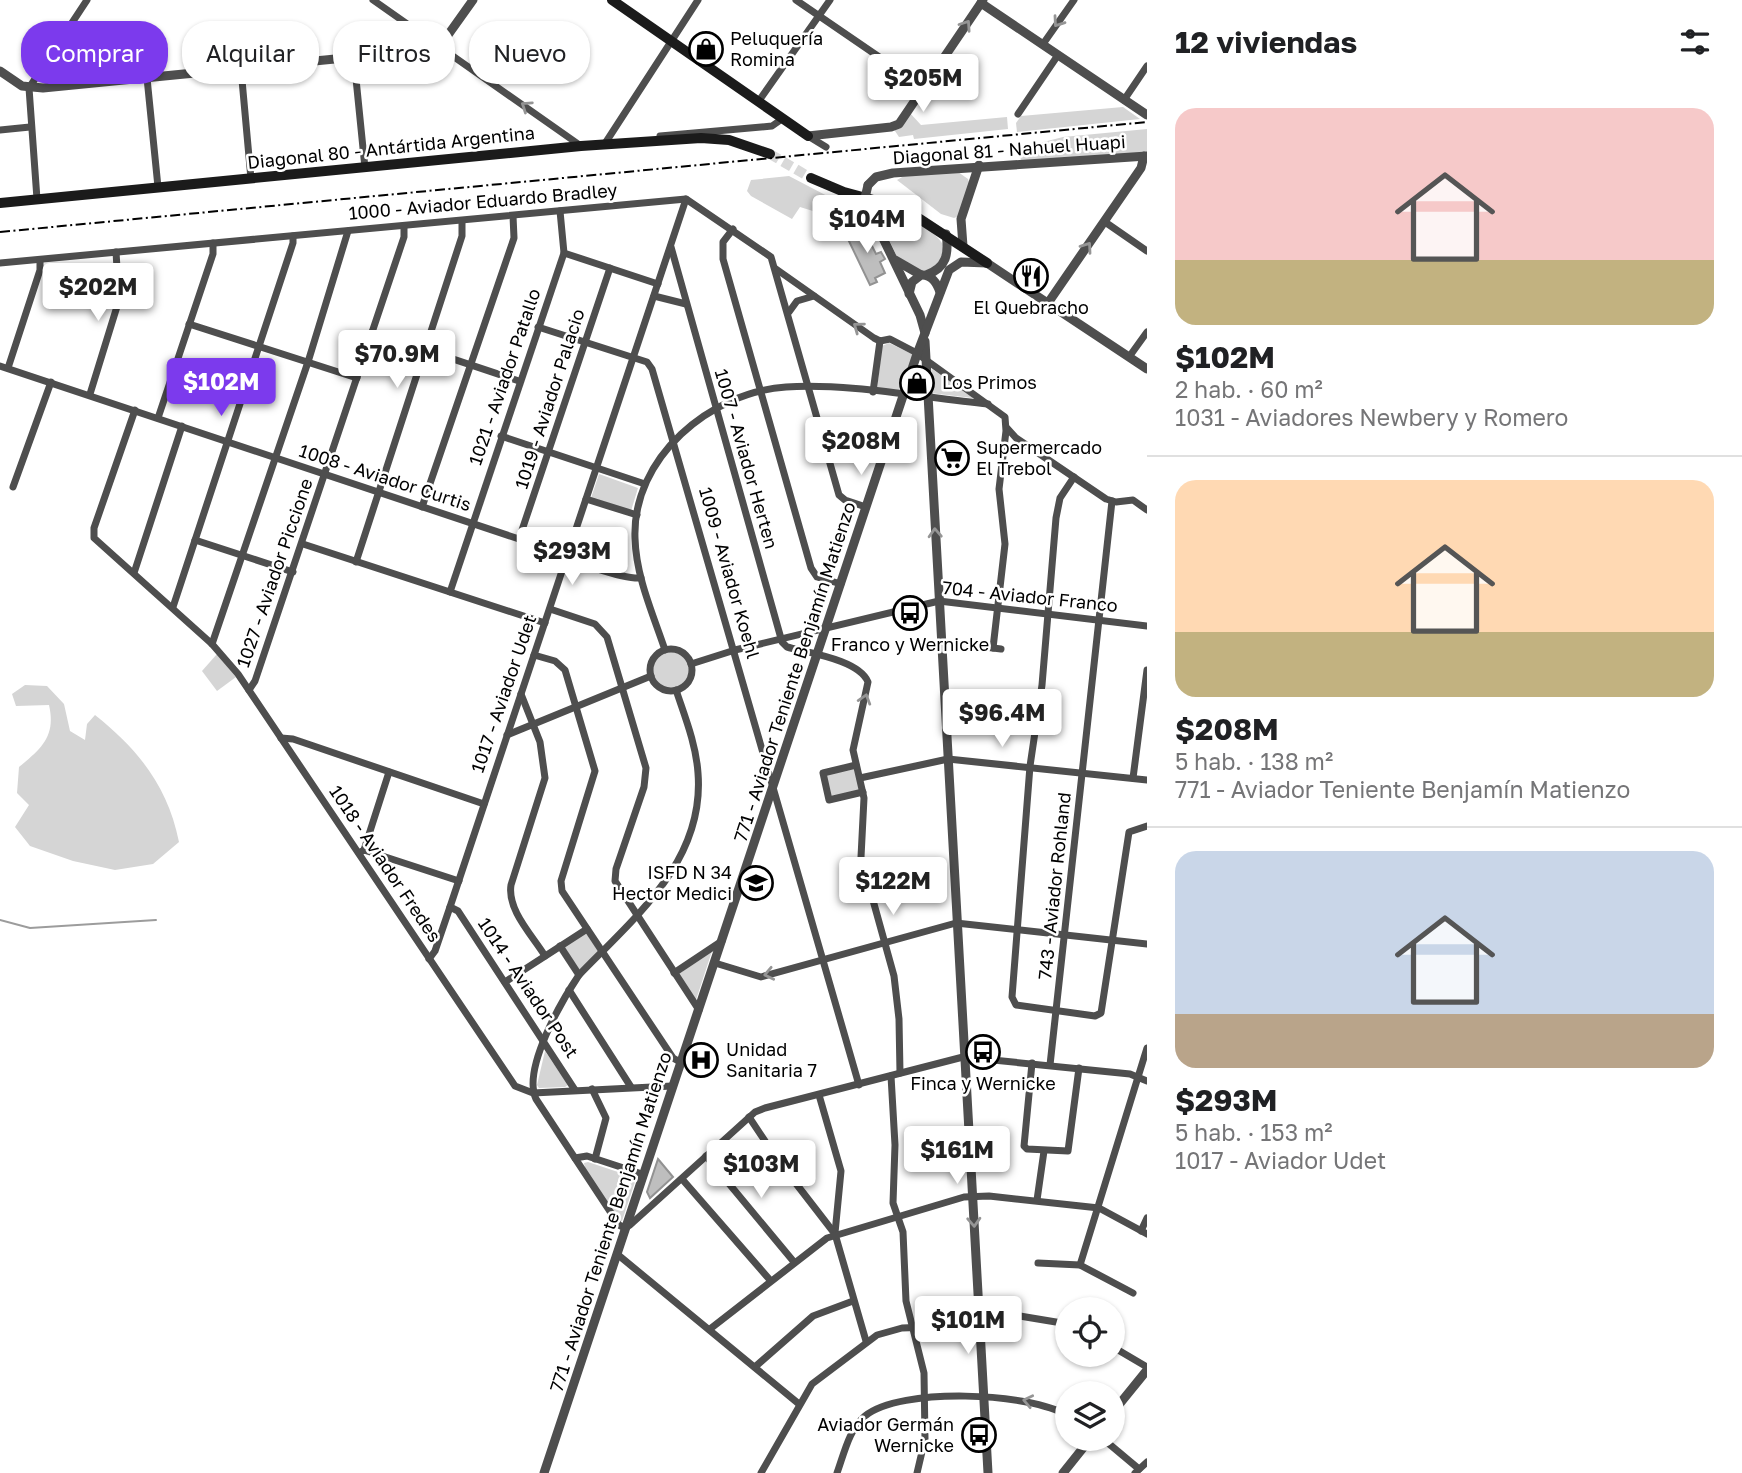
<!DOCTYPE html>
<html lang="es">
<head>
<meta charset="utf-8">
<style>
  :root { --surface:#fff; --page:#f2f2f2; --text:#202124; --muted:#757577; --line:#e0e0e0; --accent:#7c3aed }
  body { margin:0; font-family:"Golos Text",sans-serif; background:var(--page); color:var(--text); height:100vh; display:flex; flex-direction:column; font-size:26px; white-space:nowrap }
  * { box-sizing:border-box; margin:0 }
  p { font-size:23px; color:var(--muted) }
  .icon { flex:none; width:38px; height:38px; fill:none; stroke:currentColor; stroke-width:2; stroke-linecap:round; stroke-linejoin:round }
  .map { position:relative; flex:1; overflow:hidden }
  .side { display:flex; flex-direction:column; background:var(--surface); width:595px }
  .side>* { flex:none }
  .top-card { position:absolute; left:21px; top:21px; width:665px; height:63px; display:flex; gap:14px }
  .controls { position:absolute; left:1055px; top:1297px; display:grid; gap:14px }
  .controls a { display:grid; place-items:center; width:70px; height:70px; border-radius:50%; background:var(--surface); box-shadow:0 2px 5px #0004; font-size:35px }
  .price { position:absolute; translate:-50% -60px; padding:0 16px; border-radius:7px; background:#fff; color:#222; font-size:23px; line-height:46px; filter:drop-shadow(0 2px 4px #0008) }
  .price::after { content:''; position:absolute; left:50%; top:42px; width:21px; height:16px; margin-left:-10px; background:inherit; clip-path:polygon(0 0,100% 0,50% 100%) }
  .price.selected { background:var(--accent); color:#fff }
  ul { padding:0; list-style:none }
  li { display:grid; align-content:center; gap:14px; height:371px; padding:0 28px }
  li+li { border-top:2px solid var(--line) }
  li span { display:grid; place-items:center; height:217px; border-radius:21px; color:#555 }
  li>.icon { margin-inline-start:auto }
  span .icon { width:126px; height:126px; fill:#fffc; stroke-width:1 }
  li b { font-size:30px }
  h2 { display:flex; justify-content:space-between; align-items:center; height:84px; padding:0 28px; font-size:30px }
  .tag { padding:0 24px; border-radius:28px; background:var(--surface); box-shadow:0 2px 5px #0004; font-size:24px; line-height:63px }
  .tag.selected { background:var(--accent); color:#fff }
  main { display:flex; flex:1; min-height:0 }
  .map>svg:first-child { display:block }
  .green { fill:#d5d5d5 }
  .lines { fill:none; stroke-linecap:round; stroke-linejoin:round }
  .stream { stroke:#9c9c9c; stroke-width:2 }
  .building { fill:#bebebe; stroke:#929292; stroke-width:2 }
  .secondary-tunnel { stroke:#d9d9d9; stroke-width:10; stroke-dasharray:10 5; stroke-linecap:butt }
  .minor { stroke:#4e4e4e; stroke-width:7 }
  .tertiary { stroke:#4e4e4e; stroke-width:9 }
  .secondary { stroke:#1b1b1b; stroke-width:10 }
  .rail { stroke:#000; stroke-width:2; stroke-dasharray:10 3.5 2 3.5; stroke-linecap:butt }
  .tertiary-bridge { stroke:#4e4e4e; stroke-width:9 }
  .oneway { stroke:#959595 }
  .labels { text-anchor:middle; stroke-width:5; stroke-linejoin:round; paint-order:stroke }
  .poi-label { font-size:18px; fill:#000; stroke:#fff; text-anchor:start }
  .street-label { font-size:18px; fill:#000; stroke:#fff }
</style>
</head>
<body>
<main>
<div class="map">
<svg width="1147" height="1473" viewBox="0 0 1147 1473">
  <rect width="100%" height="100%" fill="#fff"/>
  <!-- green -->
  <g class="green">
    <polygon points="1123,107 1140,119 1017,132 1016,123 1021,116"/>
    <polygon points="909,112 921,125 1007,117 1008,129 914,139 913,135 899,137 893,128"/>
    <polygon points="1147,129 1147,152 1021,164 1020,148 1063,137"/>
    <polygon points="958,172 968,179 970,185 959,216 954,218 941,214 897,180 904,176"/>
    <polygon points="789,176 831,198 859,206 867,221 858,225 800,207 792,219 751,196 747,191 751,180"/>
    <path d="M874,207C894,212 942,229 945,251L936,267L921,272L898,259Z"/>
    <polygon points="889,343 912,354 913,357 899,391 877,390 882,346"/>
    <polygon points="932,369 972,396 972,398 930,393"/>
    <polygon points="599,474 638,488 631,511 591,498"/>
    <circle cx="671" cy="670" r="18"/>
    <polygon points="217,654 236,677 217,691 202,671"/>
    <path d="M25,685L47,686L64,704L70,731L85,740L87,724L95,715C139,750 168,787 179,842L153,864L115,870L73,861L30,846L15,827L29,805L17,793L19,767C42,748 56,736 49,705L16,706L12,694Z"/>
    <polygon points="856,765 863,792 829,800 823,773"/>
    <polygon points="585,932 599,952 579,973 562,947"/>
    <polygon points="713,948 696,1000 678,975"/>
    <polygon points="545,1051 568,1085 565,1087 539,1088 537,1085"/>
    <polygon points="588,1162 633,1177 635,1182 622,1221 619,1221 585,1168 584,1163"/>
  </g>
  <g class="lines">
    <!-- stream -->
    <polyline class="stream" points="0,920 30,928 156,920"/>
  </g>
  <!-- building -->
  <g class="building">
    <polygon points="869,227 872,234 867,236 876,254 881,252 885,259 880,262 885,273 875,278 877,282 870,285 847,237"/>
    <polygon points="658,1159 673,1177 650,1198 647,1192"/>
  </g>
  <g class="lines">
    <!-- secondary-tunnel -->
    <polyline class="secondary-tunnel" points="770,154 811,178"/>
    <!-- minor -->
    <g class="minor">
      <polyline points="373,0 581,146"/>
      <polyline points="796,0 923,87"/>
      <polyline points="1043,44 1074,0"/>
      <polyline points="354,59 365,168"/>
      <polyline points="241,69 251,179"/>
      <polyline points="147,78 158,187"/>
      <polyline points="1124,100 1147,66"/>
      <polyline points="758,102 830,0"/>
      <polyline points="1018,114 1058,55"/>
      <polyline points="0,130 30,127"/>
      <polyline points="660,136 772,126 782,119"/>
      <polyline points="808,136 826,147"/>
      <polyline points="604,145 698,0"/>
      <polyline points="37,199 29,88 87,0"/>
      <polyline points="560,211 564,253 658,284"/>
      <polyline points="1105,222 1147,251"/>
      <polyline points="733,229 723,242 723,259 811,568 817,577 841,584"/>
      <path d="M671,247L782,642L787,647C809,653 859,660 868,682L853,750L864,798L861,857L894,976L899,1019L900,1073"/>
      <polyline points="0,263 686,199 771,257 839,495 845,500 866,507"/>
      <polyline points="776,269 874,338 880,341 890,339 915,352 1005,417 1006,431 999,489 1005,544 993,648"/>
      <polyline points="654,296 686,304"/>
      <polyline points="789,312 797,301 814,296"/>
      <polyline points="189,324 357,378"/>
      <polyline points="538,327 647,362 652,369 859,1085"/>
      <polyline points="372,332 519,381"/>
      <polyline points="1129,357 1147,332"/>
      <path d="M0,366L519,539C547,549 615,580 641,578"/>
      <polyline points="8,368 40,270 40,260"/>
      <polyline points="873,392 880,341"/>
      <polyline points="90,394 119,300 116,252"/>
      <polyline points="135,410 94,528 94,538 212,644 238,674 515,1086 533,1093 672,1086"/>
      <polyline points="158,418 213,254 213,243"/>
      <polyline points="1007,428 1016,438 1106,499 1116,502 1133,500 1147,510"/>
      <polyline points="501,436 645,484"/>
      <polyline points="1074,477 1060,498 1056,518 1042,685 1030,766 1012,997 1016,1005 1095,1016 1101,1013 1129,832 1147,826"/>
      <polyline points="13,487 51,382"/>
      <polyline points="586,499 637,515"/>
      <polyline points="422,507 514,238 513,216"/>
      <polyline points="519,539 610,268"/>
      <polyline points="195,540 293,572"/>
      <polyline points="303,544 545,623"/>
      <polyline points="356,562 462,236 462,221"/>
      <polyline points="134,573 182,426"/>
      <polyline points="450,592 564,253"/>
      <polyline points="173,607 293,243 293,236"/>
      <polyline points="550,609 595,624 607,637 646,768 644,787 616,869 615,881 699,1010"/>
      <polyline points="212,644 308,362 348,231"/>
      <polyline points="985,647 1001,649"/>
      <circle cx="671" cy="670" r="21"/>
      <path d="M665,650C653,614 636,577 635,538C632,458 710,392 786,387C850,383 924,398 988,404"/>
      <polyline points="534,655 555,661 565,670 595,771 561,881 562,891 673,1058 680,1062"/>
      <polyline points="691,664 735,650 939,601 1147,626"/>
      <polyline points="249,690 255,681 404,237 404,226"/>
      <path d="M676,690C685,717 696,744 698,773C705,861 634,918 579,975C562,1000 522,1069 536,1099L619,1225L625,1228L630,1225L755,1112L765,1108L963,1057L1130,1074L1147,1081"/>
      <path d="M521,694L540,742L545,778L511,885C507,910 532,935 545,956"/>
      <polyline points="507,735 651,676"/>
      <polyline points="281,738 293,739 484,804"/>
      <polyline points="856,765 823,773 829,800 863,792"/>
      <polyline points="860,778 948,759 1147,780"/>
      <polyline points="1133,778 1147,670"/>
      <polyline points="364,850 389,772"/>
      <polyline points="359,853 364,850 459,881"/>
      <polyline points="450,907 458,911 575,1090"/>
      <polyline points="560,946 579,975"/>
      <polyline points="429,959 435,951 450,907 686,199"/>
      <polyline points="715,963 761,977 956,923 1147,944"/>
      <polyline points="674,973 722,941"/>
      <polyline points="505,982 587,929"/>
      <polyline points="569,990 631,1087"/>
      <polyline points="1032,1063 1024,1146 1027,1149 1068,1151 1079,1068"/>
      <polyline points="1050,1065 1112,501"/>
      <polyline points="891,1076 895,1145 893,1203 903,1232 906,1301 924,1373 925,1439 917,1473"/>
      <polyline points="592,1089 606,1118 595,1159"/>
      <polyline points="819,1095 841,1171 835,1233"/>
      <polyline points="749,1117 777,1159 835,1234 866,1341"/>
      <polyline points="706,1156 794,1262"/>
      <polyline points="575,1158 587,1156 642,1174"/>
      <polyline points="682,1179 770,1280"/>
      <polyline points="1037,1200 1044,1151"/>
      <polyline points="1141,1231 1147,1218"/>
      <polyline points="617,1254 799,1404"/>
      <polyline points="1038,1263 1080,1265 1133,1293"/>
      <polyline points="1080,1265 1147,1048"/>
      <polyline points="710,1329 827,1238 964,1197 989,1196 1099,1208 1147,1234"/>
      <polyline points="1113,1347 1147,1367"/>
      <polyline points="756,1366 813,1316 853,1301"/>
      <polyline points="1102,1438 1139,1469"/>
      <polyline points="761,1473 812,1384 877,1335 902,1328 929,1327 979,1314 1014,1315 1068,1324"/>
      <path d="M837,1473C844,1454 849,1429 865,1416C900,1387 1030,1392 1068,1416"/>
      <polyline points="1135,1473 1147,1462"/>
    </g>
    <!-- tertiary -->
    <g class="tertiary">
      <polyline points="981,3 1147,115"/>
      <polyline points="0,71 22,86 43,88 426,50 443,42 473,0"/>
      <polyline points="808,136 891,127 899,124 983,0"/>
      <polyline points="868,185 876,177 893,173 1147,156"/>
      <polyline points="868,207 920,315 925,333"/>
      <polyline points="963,246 961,219 979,165"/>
      <polyline points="895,260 921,275"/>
      <path d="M926,275C947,268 949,253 946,234"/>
      <path d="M909,294L912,282L921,275C931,274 937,283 940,292"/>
      <polyline points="1048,303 1141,168 1144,156"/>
      <polyline points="925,341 988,1473"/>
      <polyline points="1113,1412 1147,1370"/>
      <polyline points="544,1473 917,354 949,270 961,262 987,263 1147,369"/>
      <polyline points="1063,1473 1091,1438"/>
    </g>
    <!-- secondary -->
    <g class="secondary">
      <polyline points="612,0 808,136"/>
      <polyline points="811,178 844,192 903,208 987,263"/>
      <polyline points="0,203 581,146 701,138 729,140 770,154"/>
    </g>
    <!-- rail -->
    <polyline class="rail" points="0,232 1147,122"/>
    <!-- tertiary-bridge -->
    <polyline class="tertiary-bridge" points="868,207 865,198 868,185"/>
  </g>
  <!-- one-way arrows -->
  <defs><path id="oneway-chevron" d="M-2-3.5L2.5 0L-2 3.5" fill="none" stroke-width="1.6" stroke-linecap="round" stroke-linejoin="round" transform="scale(1.75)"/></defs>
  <g class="oneway">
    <use href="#oneway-chevron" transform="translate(1058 22) rotate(125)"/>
    <use href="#oneway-chevron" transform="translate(966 25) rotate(-56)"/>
    <use href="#oneway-chevron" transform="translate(526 106) rotate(-146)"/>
    <use href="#oneway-chevron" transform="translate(1087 247) rotate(-55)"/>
    <use href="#oneway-chevron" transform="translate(858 327) rotate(-144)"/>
    <use href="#oneway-chevron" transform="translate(935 533) rotate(-93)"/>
    <use href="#oneway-chevron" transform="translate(865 699) rotate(-73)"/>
    <use href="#oneway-chevron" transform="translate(769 974) rotate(168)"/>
    <use href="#oneway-chevron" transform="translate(974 1222) rotate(87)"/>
    <use href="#oneway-chevron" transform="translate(1028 1401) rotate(-168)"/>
  </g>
  <!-- icons -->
  <defs>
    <g id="shop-ring" transform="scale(1.75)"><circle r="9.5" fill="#fff" stroke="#000" stroke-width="1.5"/><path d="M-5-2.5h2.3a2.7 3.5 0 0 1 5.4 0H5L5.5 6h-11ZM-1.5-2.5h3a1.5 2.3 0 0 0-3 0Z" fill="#000"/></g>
    <g id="restaurant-ring" transform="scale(1.75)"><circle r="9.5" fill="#fff" stroke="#000" stroke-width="1.5"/><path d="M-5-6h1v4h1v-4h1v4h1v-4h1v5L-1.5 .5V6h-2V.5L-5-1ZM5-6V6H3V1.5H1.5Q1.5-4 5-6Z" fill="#000"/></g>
    <g id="supermarket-ring" transform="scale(1.75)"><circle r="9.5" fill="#fff" stroke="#000" stroke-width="1.5"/><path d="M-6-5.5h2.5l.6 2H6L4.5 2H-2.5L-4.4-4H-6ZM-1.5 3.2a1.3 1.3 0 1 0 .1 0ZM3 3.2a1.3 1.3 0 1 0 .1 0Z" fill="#000"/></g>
    <g id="bus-ring" transform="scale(1.75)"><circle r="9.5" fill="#fff" stroke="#000" stroke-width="1.5"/><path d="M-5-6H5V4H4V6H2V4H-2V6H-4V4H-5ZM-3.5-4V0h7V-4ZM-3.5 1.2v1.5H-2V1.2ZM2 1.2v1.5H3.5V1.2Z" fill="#000"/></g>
    <g id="school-ring" transform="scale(1.75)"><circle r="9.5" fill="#fff" stroke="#000" stroke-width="1.5"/><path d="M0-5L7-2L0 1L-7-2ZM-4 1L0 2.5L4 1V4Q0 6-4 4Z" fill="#000"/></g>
    <g id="hospital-ring" transform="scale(1.75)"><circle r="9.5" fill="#fff" stroke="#000" stroke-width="1.5"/><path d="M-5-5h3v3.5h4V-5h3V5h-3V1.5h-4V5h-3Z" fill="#000"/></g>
  </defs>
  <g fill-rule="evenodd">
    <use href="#shop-ring" x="706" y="49"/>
    <use href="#restaurant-ring" x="1031" y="276"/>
    <use href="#shop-ring" x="917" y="383"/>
    <use href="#supermarket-ring" x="952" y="458"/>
    <use href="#bus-ring" x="910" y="613"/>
    <use href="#school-ring" x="756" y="883"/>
    <use href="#bus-ring" x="983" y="1052"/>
    <use href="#hospital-ring" x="701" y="1060"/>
    <use href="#bus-ring" x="979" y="1435"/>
  </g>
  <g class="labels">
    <!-- poi labels -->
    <g class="poi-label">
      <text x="730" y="45">Peluquería<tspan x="730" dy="21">Romina</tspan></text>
      <text x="1031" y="314" text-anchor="middle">El Quebracho</text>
      <text x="942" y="389">Los Primos</text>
      <text x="976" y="454">Supermercado<tspan x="976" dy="21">El Trebol</tspan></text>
      <text x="910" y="651" text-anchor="middle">Franco y Wernicke</text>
      <text x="732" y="879" text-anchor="end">ISFD N 34<tspan x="732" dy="21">Hector Medici</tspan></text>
      <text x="726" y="1056">Unidad<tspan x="726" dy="21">Sanitaria 7</tspan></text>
      <text x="983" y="1090" text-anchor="middle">Finca y Wernicke</text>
      <text x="954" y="1431" text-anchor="end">Aviador Germán<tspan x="954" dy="21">Wernicke</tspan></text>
    </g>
    <!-- street labels -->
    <g class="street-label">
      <text transform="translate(391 148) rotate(-6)" y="6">Diagonal 80 - Antártida Argentina</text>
      <text transform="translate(1009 150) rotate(-4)" y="6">Diagonal 81 - Nahuel Huapi</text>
      <text transform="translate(483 202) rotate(-5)" y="6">1000 - Aviador Eduardo Bradley</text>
      <text transform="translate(505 377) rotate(-71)" y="6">1021 - Aviador Patallo</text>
      <text transform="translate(550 399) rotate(-72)" y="6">1019 - Aviador Palacio</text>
      <text transform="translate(746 459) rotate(74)" y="6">1007 - Aviador Herten</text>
      <text transform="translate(385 478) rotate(18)" y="6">1008 - Aviador Curtis</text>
      <text transform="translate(275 573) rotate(-71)" y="6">1027 - Aviador Piccione</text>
      <text transform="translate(729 573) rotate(74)" y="6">1009 - Aviador Koehl</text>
      <text transform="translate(1030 597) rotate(6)" y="6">704 - Aviador Franco</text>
      <text transform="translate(795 672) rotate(-72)" y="6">771 - Aviador Teniente Benjamín Matienzo</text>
      <text transform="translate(504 694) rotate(-71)" y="6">1017 - Aviador Udet</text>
      <text transform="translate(385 864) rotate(56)" y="6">1018 - Aviador Fredes</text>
      <text transform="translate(1055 886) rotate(-84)" y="6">743 - Aviador Rohland</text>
      <text transform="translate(528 988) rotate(56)" y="6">1014 - Aviador Post</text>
      <text transform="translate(611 1222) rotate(-72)" y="6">771 - Aviador Teniente Benjamín Matienzo</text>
    </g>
  </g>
</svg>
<div class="controls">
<a><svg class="icon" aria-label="locate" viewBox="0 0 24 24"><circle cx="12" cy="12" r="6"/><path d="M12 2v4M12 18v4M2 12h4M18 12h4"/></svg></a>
<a><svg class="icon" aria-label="layers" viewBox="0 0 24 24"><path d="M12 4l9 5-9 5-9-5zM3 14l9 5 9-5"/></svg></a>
</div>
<b class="price" style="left:923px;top:114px">$205M</b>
<b class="price" style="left:867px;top:255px">$104M</b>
<b class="price" style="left:98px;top:323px">$202M</b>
<b class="price" style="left:397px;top:390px">$70.9M</b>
<b class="price selected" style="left:221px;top:418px">$102M</b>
<b class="price" style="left:861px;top:477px">$208M</b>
<b class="price" style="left:572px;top:587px">$293M</b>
<b class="price" style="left:1002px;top:749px">$96.4M</b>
<b class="price" style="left:893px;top:917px">$122M</b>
<b class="price" style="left:957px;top:1186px">$161M</b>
<b class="price" style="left:761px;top:1200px">$103M</b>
<b class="price" style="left:968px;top:1356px">$101M</b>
<div class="top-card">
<a class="tag selected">Comprar</a>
<a class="tag">Alquilar</a>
<a class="tag">Filtros</a>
<a class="tag">Nuevo</a>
</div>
</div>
<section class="side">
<h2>12 viviendas<svg class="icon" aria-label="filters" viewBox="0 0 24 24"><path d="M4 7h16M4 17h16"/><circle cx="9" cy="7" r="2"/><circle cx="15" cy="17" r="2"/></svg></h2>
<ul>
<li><span style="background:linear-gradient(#f6c9c9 70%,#c2b280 0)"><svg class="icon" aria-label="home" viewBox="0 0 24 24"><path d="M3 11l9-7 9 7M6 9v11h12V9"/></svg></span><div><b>$102M</b><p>2 hab. · 60 m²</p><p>1031 - Aviadores Newbery y Romero</p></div></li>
<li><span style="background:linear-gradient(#ffd9b3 70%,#c2b280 0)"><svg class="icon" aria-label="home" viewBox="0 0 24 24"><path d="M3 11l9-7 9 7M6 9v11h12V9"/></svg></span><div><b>$208M</b><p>5 hab. · 138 m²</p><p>771 - Aviador Teniente Benjamín Matienzo</p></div></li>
<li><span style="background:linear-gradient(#c9d6e8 75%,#b9a48a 0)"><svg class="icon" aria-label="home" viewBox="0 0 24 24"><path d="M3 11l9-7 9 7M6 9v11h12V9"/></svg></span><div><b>$293M</b><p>5 hab. · 153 m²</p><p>1017 - Aviador Udet</p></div></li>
</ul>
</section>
</main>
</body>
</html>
